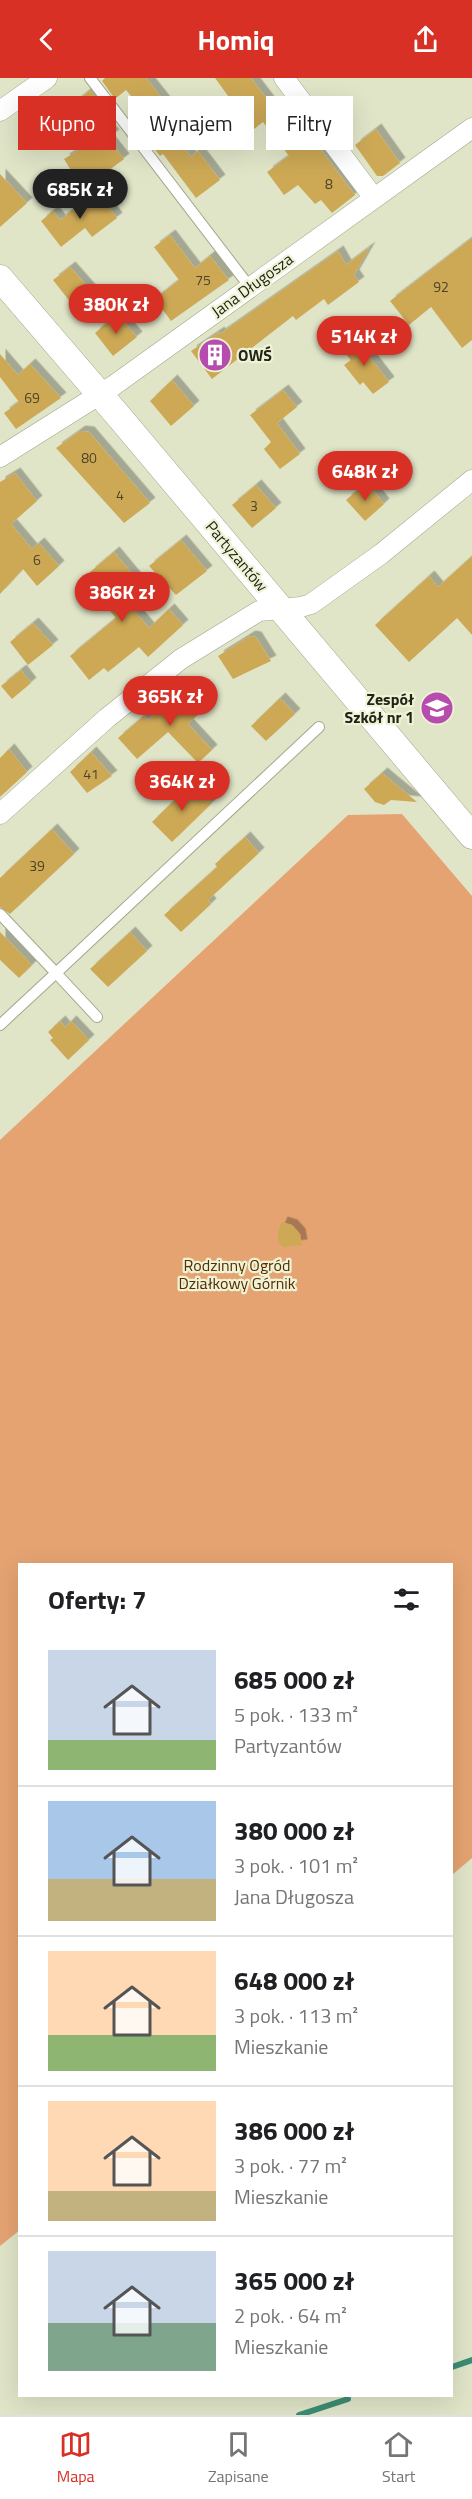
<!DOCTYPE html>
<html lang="pl">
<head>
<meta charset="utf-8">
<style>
  :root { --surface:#fff; --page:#f2f2f2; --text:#202124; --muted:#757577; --line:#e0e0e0; --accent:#d93025 }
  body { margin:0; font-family:"Titillium Web",sans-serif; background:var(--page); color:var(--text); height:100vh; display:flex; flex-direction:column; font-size:22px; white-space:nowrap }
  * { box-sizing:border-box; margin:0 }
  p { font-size:20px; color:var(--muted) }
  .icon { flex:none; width:33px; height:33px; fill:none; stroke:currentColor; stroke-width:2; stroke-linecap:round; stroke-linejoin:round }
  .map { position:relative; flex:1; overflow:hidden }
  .side { position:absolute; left:18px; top:1485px; width:435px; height:834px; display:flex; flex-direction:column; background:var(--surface); border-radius:0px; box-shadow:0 6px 24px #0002 }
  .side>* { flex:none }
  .hud { position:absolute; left:18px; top:18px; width:436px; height:54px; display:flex; gap:12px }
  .price { position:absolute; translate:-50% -51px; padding:0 14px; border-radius:21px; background:var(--accent); color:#fff; font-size:20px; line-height:39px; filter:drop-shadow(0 2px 3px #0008) }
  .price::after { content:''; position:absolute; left:50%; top:36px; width:18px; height:14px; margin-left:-9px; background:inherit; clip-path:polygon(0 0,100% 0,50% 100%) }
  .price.on { background:#222; color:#fff }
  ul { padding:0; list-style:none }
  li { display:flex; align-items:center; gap:18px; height:150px; padding:0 30px }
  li+li { border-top:2px solid var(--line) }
  li span { display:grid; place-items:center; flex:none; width:168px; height:120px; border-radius:0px; color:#555 }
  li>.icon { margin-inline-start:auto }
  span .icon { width:72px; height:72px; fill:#fffc; stroke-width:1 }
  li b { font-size:26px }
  h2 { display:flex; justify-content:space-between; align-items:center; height:72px; padding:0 30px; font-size:26px }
  .pill { padding:0 21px; border-radius:0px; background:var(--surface); box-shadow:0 6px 24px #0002; font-size:21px; line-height:54px }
  .pill.on { background:var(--accent); color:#fff }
  header { display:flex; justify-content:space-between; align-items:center; height:78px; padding:0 30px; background:var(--accent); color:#fff; font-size:27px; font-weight:700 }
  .tabs { display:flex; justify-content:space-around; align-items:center; height:84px; border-top:2px solid var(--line); background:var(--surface); font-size:16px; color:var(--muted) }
  .tabs a { display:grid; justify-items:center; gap:3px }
  .tabs .on { color:var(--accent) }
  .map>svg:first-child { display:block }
  .green { fill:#e5a372 }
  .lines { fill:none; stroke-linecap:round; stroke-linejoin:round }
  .stream { stroke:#3d8c74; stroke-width:6 }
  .building { fill:#cda956; filter:url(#shadow) }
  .service-casing { stroke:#a3a78c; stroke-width:12 }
  .minor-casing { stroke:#a3a78c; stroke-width:21 }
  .tertiary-casing { stroke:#a3a78c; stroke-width:27 }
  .service { stroke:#fff; stroke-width:10 }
  .minor { stroke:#fff; stroke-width:20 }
  .tertiary { stroke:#fff; stroke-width:26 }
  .labels { text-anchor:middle; stroke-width:4.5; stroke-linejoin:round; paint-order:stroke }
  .number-label { font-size:14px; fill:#4d4528 }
  .street-label { font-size:16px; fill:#222419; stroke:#eef3d5 }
  .poi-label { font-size:16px; font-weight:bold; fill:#222419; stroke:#eef3d5; text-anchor:start }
  .park-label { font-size:16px; fill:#572a00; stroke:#eef3d5 }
</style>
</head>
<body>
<header><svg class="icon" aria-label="back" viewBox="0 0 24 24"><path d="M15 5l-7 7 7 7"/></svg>Homiq<svg class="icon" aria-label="share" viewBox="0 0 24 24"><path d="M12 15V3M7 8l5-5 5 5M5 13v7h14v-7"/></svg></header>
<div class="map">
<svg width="472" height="2337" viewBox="0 0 472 2337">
  <defs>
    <filter id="shadow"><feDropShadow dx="5.5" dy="-5.5" stdDeviation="0" flood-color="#0004"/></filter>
  </defs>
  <rect width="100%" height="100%" fill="#e0e5c8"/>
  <!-- green -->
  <polygon class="green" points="402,736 472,818 472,1780 452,1797 452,1486 20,1486 20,2152 0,2168 0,1062 348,737"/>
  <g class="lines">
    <!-- stream -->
    <g class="stream">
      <polyline points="452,2289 472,2282"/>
      <polyline points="299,2337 348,2321"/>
    </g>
  </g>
  <!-- building -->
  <g class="building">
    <polygon points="105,0 146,0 176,38 165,46 191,79 198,73 220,102 196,120 163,76 160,78 138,50 150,41 126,12 115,21 102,3"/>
    <polygon points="215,0 251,0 289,50 299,43 355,117 332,135 321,122 315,126 298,107 284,117 267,94 289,78 263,44 249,55 234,36 239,33"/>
    <polygon points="90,12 105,32 99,39 114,57 108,61 124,81 100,99 101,101 83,112 64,81 87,67 61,36"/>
    <polygon points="376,51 400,85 383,98 377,98 355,67"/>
    <polygon points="0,96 27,125 0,149"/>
    <polygon points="97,114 117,140 92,159 85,150 61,169 41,143 53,133 60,142"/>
    <polygon points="170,157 195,190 210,178 229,202 171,243 155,221 179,202 154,169"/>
    <polygon points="472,160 472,262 462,270 431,229 409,247 390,223"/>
    <polygon points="370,169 354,197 359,204 328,227 324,221 296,242 293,238 212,301 191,273 219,254 220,256 338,173 346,187"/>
    <polygon points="70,189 93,215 75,230 53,202"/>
    <polygon points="117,236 137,259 113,278 95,255"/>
    <polygon points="355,260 389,304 373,316 363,304 360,307 344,287 351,282 342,271"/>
    <polygon points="0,276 18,297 30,286 61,320 16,351 4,335 19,324 0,299"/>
    <polygon points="172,302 194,328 171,348 150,323"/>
    <polygon points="283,312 297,329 277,345 300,376 280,391 264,371 271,364 250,337"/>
    <polygon points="80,353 89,354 150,425 124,445 56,370"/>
    <polygon points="15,395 37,423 11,446 32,471 39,465 59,488 37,508 23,491 0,516 0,404"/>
    <polygon points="367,404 384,426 365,443 346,422"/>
    <polygon points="256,407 276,430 252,450 232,427"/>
    <polygon points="181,462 207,493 176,517 149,488"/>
    <polygon points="114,474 144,510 127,524 149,550 169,531 183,547 148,579 139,569 108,594 104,590 89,602 70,578 116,540 103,525 112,519 90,494"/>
    <polygon points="472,478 472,557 457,540 409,584 375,547 429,498 438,509"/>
    <polygon points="33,545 53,567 28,587 10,564"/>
    <polygon points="250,558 256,559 271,583 233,601 218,578"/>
    <polygon points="21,592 31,605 12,621 1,608"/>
    <polygon points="188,606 208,627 188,646 212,672 198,685 168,654 137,681 118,660 145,637 147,643"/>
    <polygon points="280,620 295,636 266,663 251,648"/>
    <polygon points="9,671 27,694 0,719 0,680"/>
    <polygon points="91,674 112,698 87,715 70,694"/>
    <polygon points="382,695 417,724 391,722 384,727 375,724 364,711"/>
    <polygon points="192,705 212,725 172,764 152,744"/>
    <polygon points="52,751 74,776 10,836 0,829 0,800"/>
    <polygon points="245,759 259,775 208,822 211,826 181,854 164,837 217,789 215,786"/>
    <polygon points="0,854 32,887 19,900 0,882"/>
    <polygon points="130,854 147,873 108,909 90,891"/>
    <polygon points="60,943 65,949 71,943 89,962 68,982 50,962 53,960 48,954"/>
    <polygon points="282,1144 292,1147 300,1156 302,1167 283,1169 278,1164 278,1154"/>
  </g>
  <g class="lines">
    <!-- service casing -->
    <g class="service-casing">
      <g id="service">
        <polyline points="90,0 249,208"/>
        <polyline points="0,836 56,895 319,649"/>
        <polyline points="0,947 56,895 97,939"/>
      </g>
    </g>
    <!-- minor casing -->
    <g class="minor-casing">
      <g id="minor">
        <polyline points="284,0 374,120"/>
        <polyline points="0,33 47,0"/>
        <polyline points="0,379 113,308 472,50"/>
        <polyline points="0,736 107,640 181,581 259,533 301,529 311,526 381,476 472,402"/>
      </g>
    </g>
    <!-- tertiary casing -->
    <g class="tertiary-casing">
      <polyline id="tertiary" points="0,200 121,341 472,758"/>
    </g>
    <!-- service -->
    <use href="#service" class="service"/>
    <!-- minor -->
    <use href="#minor" class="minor"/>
    <!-- tertiary -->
    <use href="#tertiary" class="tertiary"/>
  </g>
  <!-- icons -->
  <defs>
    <g id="building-disc" transform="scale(1.725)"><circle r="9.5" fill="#b64cae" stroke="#eef3d5"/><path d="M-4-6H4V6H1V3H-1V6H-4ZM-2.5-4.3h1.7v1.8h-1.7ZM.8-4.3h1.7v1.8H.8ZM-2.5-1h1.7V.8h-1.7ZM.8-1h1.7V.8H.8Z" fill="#fff"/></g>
    <g id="school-disc" transform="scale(1.725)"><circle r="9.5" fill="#b64cae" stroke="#eef3d5"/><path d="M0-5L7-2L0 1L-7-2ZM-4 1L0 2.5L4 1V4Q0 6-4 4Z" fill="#fff"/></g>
  </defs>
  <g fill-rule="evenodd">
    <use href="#building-disc" x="215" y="277"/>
    <use href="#school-disc" x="437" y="630"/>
  </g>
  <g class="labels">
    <!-- number labels -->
    <g class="number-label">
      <text x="329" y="111">8</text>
      <text x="203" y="207">75</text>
      <text x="441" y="214">92</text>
      <text x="32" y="325">69</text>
      <text x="89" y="385">80</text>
      <text x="120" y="422">4</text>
      <text x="254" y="433">3</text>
      <text x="37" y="487">6</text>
      <text x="91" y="701">41</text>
      <text x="37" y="793">39</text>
    </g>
    <!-- street labels -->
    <g class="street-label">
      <text transform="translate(252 207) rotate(-36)" y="6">Jana Długosza</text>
      <text transform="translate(237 478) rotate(50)" y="6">Partyzantów</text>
    </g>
    <!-- poi labels -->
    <g class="poi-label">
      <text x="238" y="283">OWŚ</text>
      <text x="414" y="627" text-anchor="end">Zespół<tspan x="414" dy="18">Szkół nr 1</tspan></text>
    </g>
    <!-- park labels -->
    <g class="park-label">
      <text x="237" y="1193">Rodzinny Ogród<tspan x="237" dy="18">Działkowy Górnik</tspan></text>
    </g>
  </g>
</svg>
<b class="price on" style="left:80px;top:142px">685K zł</b>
<b class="price" style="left:116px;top:257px">380K zł</b>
<b class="price" style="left:364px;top:289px">514K zł</b>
<b class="price" style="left:365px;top:424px">648K zł</b>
<b class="price" style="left:122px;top:545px">386K zł</b>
<b class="price" style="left:170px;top:649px">365K zł</b>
<b class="price" style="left:182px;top:734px">364K zł</b>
<div class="hud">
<a class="pill on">Kupno</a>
<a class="pill">Wynajem</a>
<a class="pill">Filtry</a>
</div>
<section class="side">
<h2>Oferty: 7<svg class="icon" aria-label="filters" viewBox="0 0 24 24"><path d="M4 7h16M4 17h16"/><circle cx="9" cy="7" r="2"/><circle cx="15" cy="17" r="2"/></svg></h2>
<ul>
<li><span style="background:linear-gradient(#c9d6e8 75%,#8fb573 0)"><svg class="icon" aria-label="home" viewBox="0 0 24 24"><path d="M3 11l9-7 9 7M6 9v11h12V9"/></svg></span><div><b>685 000 zł</b><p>5 pok. · 133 m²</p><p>Partyzantów</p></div></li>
<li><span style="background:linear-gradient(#a9c7e8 65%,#c2b280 0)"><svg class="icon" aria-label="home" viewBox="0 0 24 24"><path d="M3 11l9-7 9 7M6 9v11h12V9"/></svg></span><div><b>380 000 zł</b><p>3 pok. · 101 m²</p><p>Jana Długosza</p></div></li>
<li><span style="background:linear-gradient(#ffd9b3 70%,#8fb573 0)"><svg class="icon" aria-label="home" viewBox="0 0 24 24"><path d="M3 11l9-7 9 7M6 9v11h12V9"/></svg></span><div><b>648 000 zł</b><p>3 pok. · 113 m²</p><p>Mieszkanie</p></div></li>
<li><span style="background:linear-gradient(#ffd9b3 75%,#c2b280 0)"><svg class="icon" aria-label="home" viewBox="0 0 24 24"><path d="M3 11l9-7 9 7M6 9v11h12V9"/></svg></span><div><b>386 000 zł</b><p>3 pok. · 77 m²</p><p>Mieszkanie</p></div></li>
<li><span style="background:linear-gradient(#c9d6e8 60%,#7fa58c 0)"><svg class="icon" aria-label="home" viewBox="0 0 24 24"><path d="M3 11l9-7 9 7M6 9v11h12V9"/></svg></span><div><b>365 000 zł</b><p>2 pok. · 64 m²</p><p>Mieszkanie</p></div></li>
</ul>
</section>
</div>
<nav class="tabs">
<a class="on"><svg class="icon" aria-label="map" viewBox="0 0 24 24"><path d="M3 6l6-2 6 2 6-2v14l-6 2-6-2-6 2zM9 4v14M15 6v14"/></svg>Mapa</a>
<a><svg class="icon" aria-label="saved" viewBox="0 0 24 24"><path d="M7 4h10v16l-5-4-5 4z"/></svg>Zapisane</a>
<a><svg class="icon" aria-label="home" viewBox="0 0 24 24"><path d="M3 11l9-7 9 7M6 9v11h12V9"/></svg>Start</a>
</nav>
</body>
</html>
